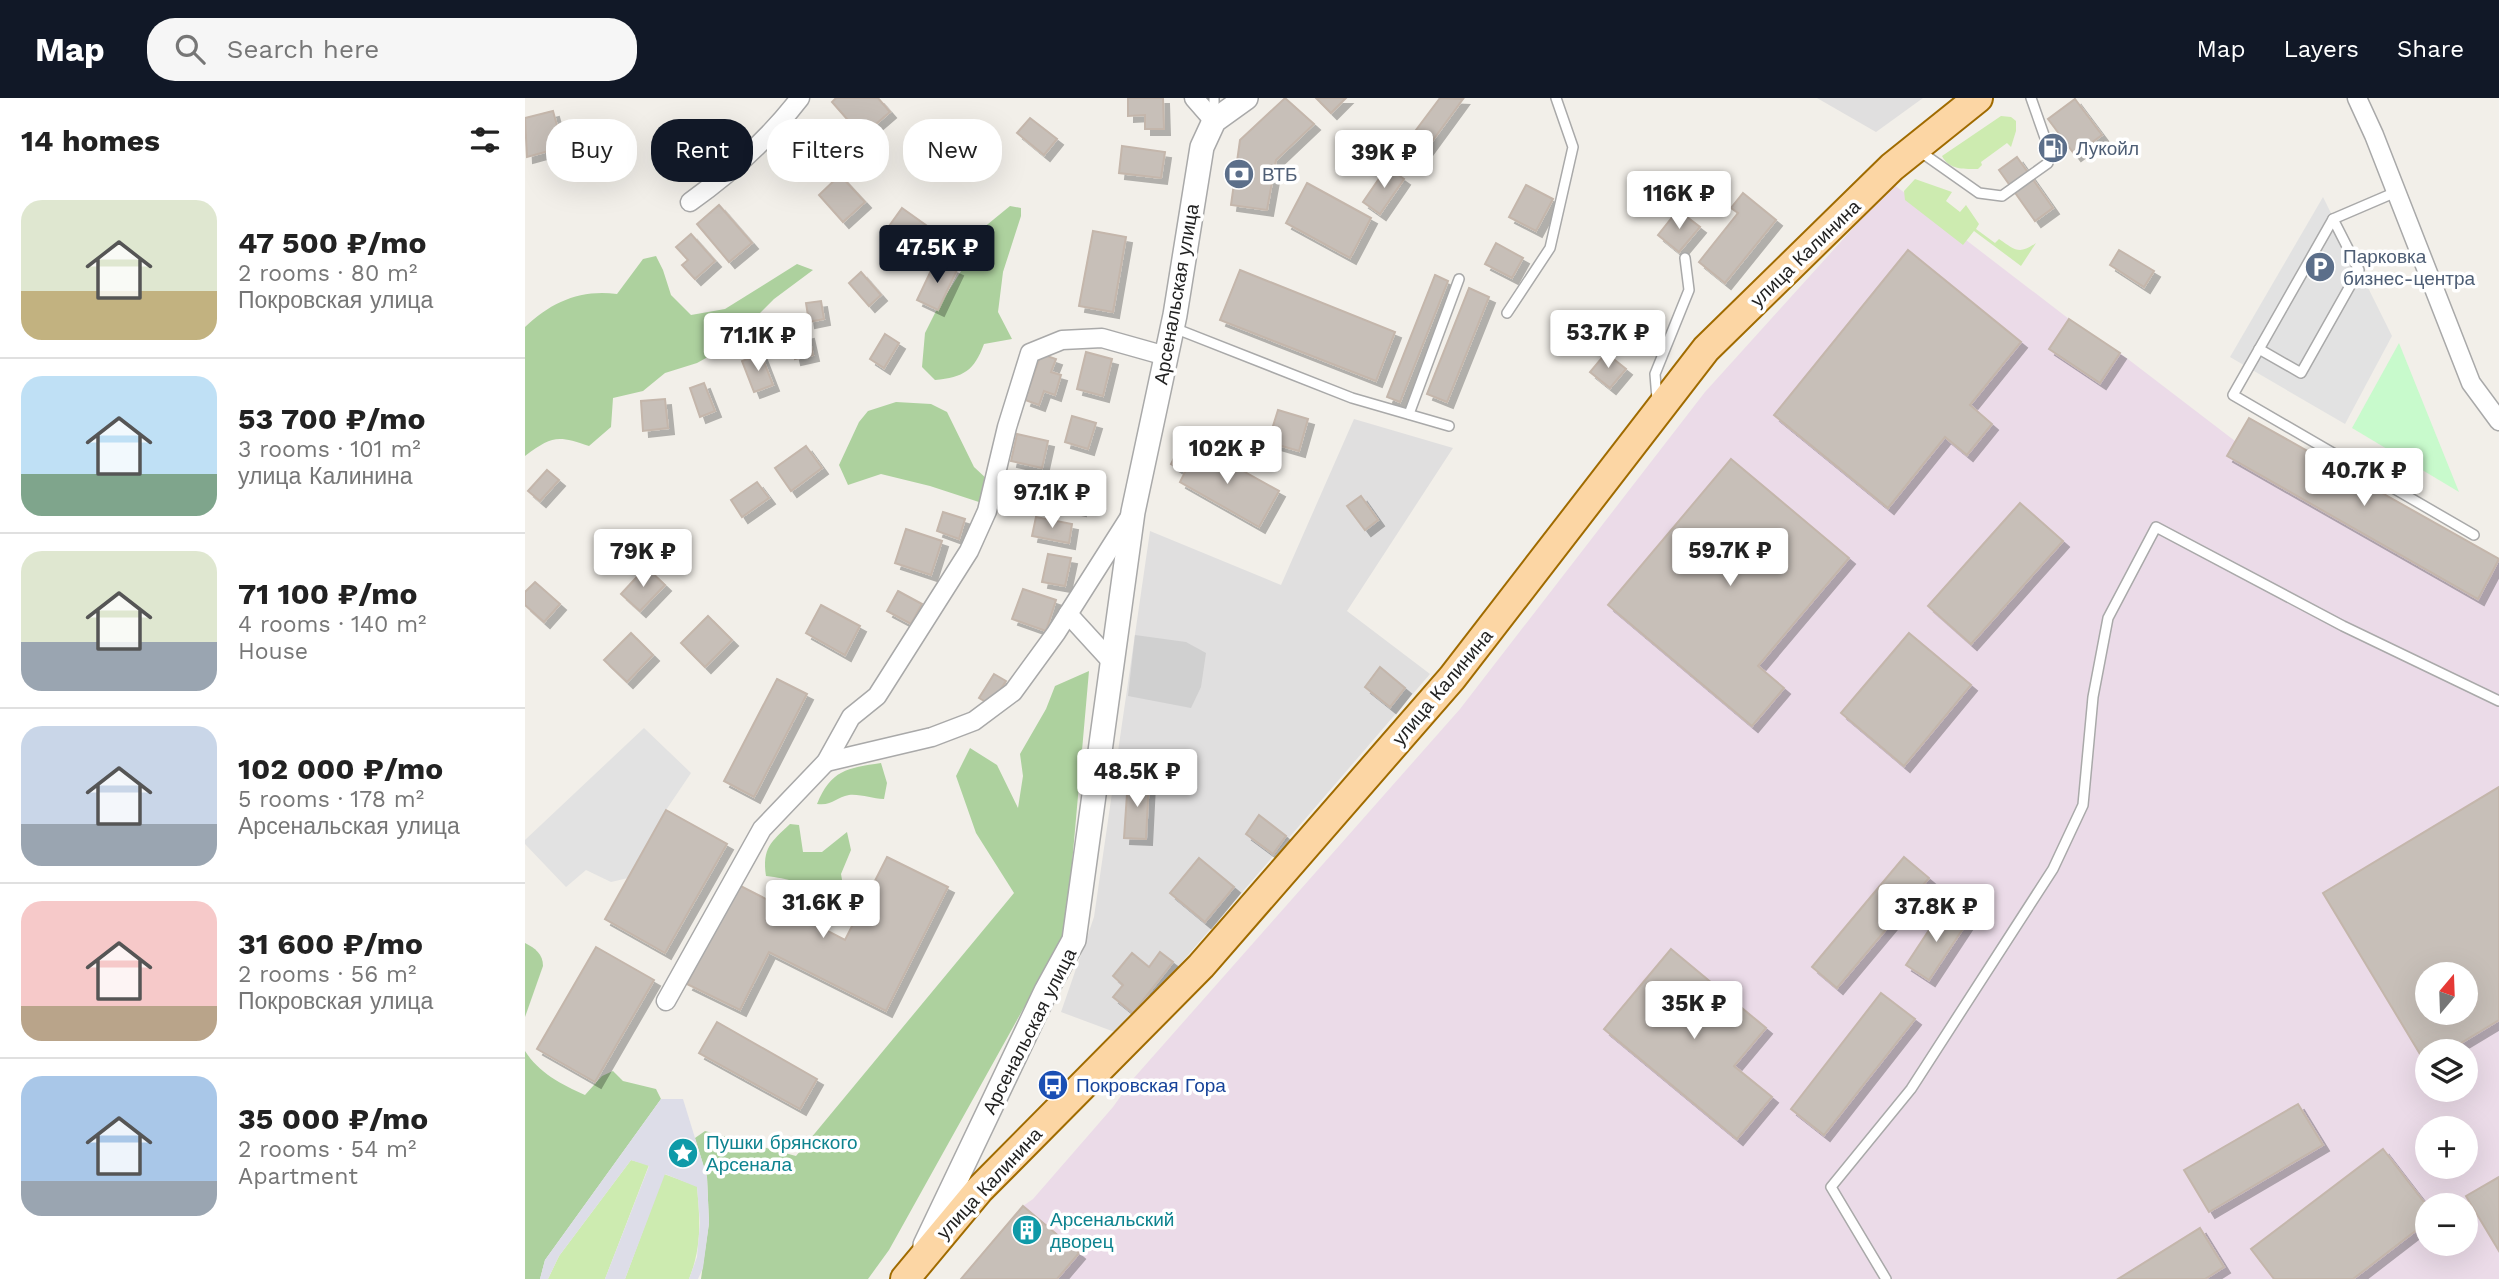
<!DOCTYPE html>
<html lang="en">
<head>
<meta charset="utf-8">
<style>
  :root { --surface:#fff; --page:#f6f6f6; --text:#222; --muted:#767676; --line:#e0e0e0; --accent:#111827 }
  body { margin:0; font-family:"Work Sans",sans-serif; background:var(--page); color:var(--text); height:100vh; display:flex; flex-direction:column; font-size:26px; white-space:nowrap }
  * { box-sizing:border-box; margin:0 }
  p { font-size:23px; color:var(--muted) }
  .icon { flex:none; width:38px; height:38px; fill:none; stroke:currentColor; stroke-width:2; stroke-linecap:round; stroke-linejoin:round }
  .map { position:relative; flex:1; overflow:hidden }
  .panel { display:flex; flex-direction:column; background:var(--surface); width:525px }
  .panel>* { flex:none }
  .hud { position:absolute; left:21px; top:21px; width:665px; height:63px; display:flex; gap:14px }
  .needle { width:46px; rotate:19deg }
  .fabs { position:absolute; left:1890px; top:864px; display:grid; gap:14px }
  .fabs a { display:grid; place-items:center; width:63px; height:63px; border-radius:50%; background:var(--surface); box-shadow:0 7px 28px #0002; font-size:35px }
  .price { position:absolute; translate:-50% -60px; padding:0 16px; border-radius:7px; background:#fff; color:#222; font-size:23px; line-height:46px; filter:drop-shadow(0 2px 4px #0008) }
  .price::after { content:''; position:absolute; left:50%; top:42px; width:21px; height:16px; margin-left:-10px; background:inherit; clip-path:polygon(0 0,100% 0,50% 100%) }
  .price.selected { background:var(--accent); color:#fff }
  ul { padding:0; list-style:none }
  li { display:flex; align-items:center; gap:21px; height:175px; padding:0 21px }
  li+li { border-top:2px solid var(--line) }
  li span { display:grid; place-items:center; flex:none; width:196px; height:140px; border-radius:21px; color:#555 }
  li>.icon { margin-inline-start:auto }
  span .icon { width:84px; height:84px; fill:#fffc; stroke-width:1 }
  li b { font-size:30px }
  h2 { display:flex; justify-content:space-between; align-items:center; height:84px; padding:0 21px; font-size:30px }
  .pill { padding:0 24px; border-radius:28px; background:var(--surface); box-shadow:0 7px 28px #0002; font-size:24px; line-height:63px }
  .pill.selected { background:var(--accent); color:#fff }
  header { display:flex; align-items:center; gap:42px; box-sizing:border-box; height:98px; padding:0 35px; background:var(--accent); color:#fff }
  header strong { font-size:33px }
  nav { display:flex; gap:38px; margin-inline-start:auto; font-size:24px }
  .search { width:490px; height:63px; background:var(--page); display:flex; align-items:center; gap:18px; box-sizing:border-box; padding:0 24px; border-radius:28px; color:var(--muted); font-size:26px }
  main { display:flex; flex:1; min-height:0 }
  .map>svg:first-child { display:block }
  .residential { fill:#e0dfdf }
  .industrial { fill:#ebdbe8; fill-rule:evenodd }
  .religious { fill:#d0d0d0 }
  .grass { fill:#cdebb0 }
  .forest { fill:#add19e }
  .park { fill:#c8facc }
  .parking { fill:#e2e2e2 }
  .plaza { fill:#dddde8 }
  .building { fill:#c7bfb8; stroke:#c4b6ab; stroke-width:2; fill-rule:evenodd; filter:url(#shadow) }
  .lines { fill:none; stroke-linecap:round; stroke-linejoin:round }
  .service-casing { stroke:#a9a9a9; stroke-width:12 }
  .minor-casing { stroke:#a9a9a9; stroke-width:21 }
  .tertiary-casing { stroke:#a9a9a9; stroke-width:26 }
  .primary-casing { stroke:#a06b00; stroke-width:32 }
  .service { stroke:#fff; stroke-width:9 }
  .minor { stroke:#fff; stroke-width:18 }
  .tertiary { stroke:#fff; stroke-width:23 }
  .primary { stroke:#fcd6a4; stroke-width:28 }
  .labels { text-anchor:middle; stroke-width:7; stroke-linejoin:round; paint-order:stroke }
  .service-label { font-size:19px; fill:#4e5e75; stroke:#fff; text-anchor:start }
  .street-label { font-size:19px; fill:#222; stroke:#fff }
  .transit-label { font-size:19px; fill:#164399; stroke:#fff; text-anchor:start }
  .culture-label { font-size:19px; fill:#0d838f; stroke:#fff; text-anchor:start }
</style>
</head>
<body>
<header>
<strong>Map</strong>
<div class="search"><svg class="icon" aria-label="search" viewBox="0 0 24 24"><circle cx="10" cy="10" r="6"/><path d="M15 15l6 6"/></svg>Search here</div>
<nav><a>Map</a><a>Layers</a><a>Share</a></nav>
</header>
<main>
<section class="panel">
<h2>14 homes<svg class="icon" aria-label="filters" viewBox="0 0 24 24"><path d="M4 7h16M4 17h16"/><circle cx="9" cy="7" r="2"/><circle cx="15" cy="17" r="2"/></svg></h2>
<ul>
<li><span style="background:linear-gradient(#dfe7d0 65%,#c2b280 0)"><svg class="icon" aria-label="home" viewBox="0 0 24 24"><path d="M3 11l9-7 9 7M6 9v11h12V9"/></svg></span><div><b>47 500 ₽/mo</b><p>2 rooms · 80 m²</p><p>Покровская улица</p></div></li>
<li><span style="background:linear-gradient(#bfe0f5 70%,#7fa58c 0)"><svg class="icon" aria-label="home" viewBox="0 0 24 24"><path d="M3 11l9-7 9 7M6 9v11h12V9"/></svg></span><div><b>53 700 ₽/mo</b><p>3 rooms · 101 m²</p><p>улица Калинина</p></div></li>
<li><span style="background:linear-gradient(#dfe7d0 65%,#9aa5b1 0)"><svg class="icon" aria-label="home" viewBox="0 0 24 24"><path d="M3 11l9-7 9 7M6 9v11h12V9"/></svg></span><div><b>71 100 ₽/mo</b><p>4 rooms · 140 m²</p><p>House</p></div></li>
<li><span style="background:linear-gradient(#c9d6e8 70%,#9aa5b1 0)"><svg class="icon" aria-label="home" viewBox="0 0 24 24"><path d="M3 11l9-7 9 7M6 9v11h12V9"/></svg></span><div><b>102 000 ₽/mo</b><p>5 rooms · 178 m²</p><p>Арсенальская улица</p></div></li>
<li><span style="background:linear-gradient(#f6c9c9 75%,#b9a48a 0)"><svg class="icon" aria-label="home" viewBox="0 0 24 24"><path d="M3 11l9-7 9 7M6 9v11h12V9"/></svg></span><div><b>31 600 ₽/mo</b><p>2 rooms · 56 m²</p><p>Покровская улица</p></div></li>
<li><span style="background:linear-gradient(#a9c7e8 75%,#9aa5b1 0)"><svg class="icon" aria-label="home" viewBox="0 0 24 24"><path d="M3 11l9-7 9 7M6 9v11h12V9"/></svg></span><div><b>35 000 ₽/mo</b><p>2 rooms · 54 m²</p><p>Apartment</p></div></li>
</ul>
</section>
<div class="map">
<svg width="1974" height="1181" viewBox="0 0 1974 1181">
  <defs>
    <filter id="shadow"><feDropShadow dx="6" dy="6" stdDeviation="0" flood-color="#0004"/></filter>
  </defs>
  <rect width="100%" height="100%" fill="#f2efe9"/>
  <!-- residential -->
  <g class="residential">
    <polygon points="1292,0 1398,0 1351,34"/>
    <polygon points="829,321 928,350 822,513 905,576 595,936 536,914 569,819 625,433 756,487"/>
  </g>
  <!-- industrial -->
  <path class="industrial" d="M1368,86L1544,221L1595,255L1710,343L1724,320L1974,461V1181H436L498,1108L508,1101L588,1009L608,981L935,611L1180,294ZM1902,877H1941V915H1902ZM1902,954H1941V992H1902ZM1902,1031H1941V1069H1902ZM1902,1108H1941V1146H1902Z"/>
  <!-- religious -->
  <polygon class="religious" points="610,537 661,544 681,555 676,589 666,610 603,598"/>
  <!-- grass -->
  <g class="grass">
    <path d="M1476,18L1486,19L1491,23V33L1486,49L1482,45L1456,64L1457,67L1453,71C1439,71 1424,72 1417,58Z"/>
    <path d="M1390,81L1427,94L1421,103L1435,114L1441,107L1454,126L1451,131L1470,145L1474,141C1490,152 1494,157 1511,145L1496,168L1449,133L1438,147L1380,102L1379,93Z"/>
    <polygon points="106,1062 124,1067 80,1181 23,1181 34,1158"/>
    <path d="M139,1076L172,1088C175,1123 177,1148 164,1181H100Z"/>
  </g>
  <!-- forest -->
  <g class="forest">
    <path d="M485,108L496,110V118L478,174L473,214L487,241L459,246C449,273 439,279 410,282L397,269L400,235L411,213L438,170L452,135Z"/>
    <path d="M131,158L138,172L146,197L166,217L200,211L272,166L288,172L249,201L232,218L219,237L201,249L172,265L140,275L118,293L88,300L86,329L64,348C32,337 27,338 0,358V229C26,204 56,191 92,196L118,161Z"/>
    <polygon points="371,304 406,306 422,314 449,369 464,383 457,405 405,388 356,376 323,387 314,367 334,324 343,313"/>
    <polygon points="564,573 541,834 364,1152 343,1181 176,1181 184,1125 182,1079 170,1040 180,1033 271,1058 489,795 451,735 431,678 445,650 472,667 493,710 498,678 495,656 521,611 530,588"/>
    <path d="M356,665L362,685L359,701C347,701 337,696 324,697C311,699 308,708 292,706C306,672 322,670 356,665Z"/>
    <path d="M265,726L274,727L278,754H297L322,734L326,752L316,776L322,810L315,824L289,815L293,800C276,783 264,781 241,778C237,750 246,744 265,726Z"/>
    <path d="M0,845C10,850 18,856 18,868L0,919Z"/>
    <path d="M0,953C13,974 37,987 60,997L77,978L88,973L98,983L131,991L136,1001L20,1162L15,1181H0Z"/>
  </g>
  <!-- park -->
  <polygon class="park" points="1874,245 1934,394 1827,330"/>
  <!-- parking -->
  <g class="parking">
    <polygon points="1798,99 1867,238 1820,326 1705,259"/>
    <polygon points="119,630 166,675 141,712 103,780 86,784 61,772 41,789 0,746 0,742"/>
  </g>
  <!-- plaza -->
  <polygon class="plaza" points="136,1001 158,1001 182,1079 184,1125 178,1170 173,1181 164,1181 172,1159 175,1125 172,1089 140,1076 100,1181 80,1181 124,1068 106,1062 34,1158 23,1181 15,1181 20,1162"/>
  <!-- building -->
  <g class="building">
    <polygon points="311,0 353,0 365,14 337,38 307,4"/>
    <polygon points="603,0 638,0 639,31 620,31 620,17 603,18"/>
    <polygon points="760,0 789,26 751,62 742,112 706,107 715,42"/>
    <polygon points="791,0 821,0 806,15"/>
    <polygon points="915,0 938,1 892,64 876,52"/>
    <polygon points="1550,1 1577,37 1550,57 1523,21"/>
    <polygon points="28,13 38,49 2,59 0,20"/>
    <polygon points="505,20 532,41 519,57 492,35"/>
    <polygon points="597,48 640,54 636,80 594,75"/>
    <polygon points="1492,59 1528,110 1510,123 1474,72"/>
    <polygon points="862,69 879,81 855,116 838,104"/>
    <polygon points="315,77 340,104 318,124 294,97"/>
    <polygon points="782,85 846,120 825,160 761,125"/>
    <polygon points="1001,87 1028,101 1011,133 984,119"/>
    <polygon points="1218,95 1251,122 1200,185 1174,164 1213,115 1206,110"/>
    <polygon points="194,107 227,145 204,164 172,126"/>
    <polygon points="377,110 405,130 390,151 362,131"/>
    <polygon points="1153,112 1175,129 1154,154 1133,137"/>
    <polygon points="568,133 601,139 588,214 554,208"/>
    <polygon points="166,136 190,163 170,181 157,167 163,162 151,149"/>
    <polygon points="971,145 998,160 987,180 960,166"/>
    <polygon points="1383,152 1496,244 1445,307 1467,326 1442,357 1420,339 1363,410 1249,317"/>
    <polygon points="1594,152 1629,173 1619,189 1585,167"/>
    <polygon points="411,162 432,172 413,212 392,202"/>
    <polygon points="715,172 870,234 851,283 695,222"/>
    <polygon points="336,174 356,197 344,208 324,185"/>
    <polygon points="910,177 923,183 875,304 862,299"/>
    <polygon points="944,190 964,199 922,304 902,296"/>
    <polygon points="296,203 299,221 284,224 281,205"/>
    <polygon points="1544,221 1595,255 1575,285 1524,251"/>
    <polygon points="283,235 288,257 270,261 265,239"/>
    <polygon points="360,236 374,245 359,270 345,261"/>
    <polygon points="561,254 587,261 578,298 552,291"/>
    <polygon points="1081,255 1101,271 1085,290 1065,274"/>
    <polygon points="236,256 248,287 229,294 217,263"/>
    <polygon points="516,256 531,261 526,274 536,277 530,297 519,293 514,307 500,302"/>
    <polygon points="179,285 190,313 175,319 165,290"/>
    <polygon points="140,301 143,330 118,333 116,303"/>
    <polygon points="753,312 783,321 774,353 743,344"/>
    <polygon points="547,318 571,325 563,351 540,344"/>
    <polygon points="1724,320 1974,461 1953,501 1702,358"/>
    <polygon points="492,336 523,343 517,370 486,363"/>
    <polygon points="281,348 297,370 266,393 250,370"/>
    <polygon points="675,349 754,393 734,429 655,384 660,374 646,366 651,356 666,364"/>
    <polygon points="1206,361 1324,460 1233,568 1259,590 1227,628 1083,507"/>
    <polygon points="22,372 34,382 15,403 3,393"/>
    <polygon points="524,377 560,384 555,412 518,404"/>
    <polygon points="232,384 244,400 217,419 206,402"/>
    <polygon points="836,398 853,422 840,432 822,408"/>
    <polygon points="1495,405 1538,443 1446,546 1403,508"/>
    <polygon points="418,414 440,421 434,441 412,433"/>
    <polygon points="511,419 547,426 544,445 507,438"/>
    <polygon points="381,431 417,443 406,477 370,465"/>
    <polygon points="523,456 546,460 540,488 517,484"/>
    <polygon points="121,469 140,487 115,513 96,496"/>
    <polygon points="10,484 35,506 19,524 0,507 0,494"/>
    <polygon points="498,491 531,502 521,533 487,521"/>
    <polygon points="373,493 397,506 386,526 362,513"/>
    <polygon points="296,507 335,528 320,557 281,535"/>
    <polygon points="183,518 207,542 180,569 156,545"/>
    <polygon points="106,535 128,557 102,584 79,562"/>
    <polygon points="1384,535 1446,587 1379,668 1316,615"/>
    <polygon points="855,569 880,590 865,609 840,589"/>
    <polygon points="469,576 481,583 466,607 454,600"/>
    <polygon points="252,581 282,596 229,699 199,683"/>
    <polygon points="603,681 624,682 621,741 599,740"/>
    <path d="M1974,689V922L1921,954H1902L1901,966L1798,795ZM1902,877H1941V915H1902Z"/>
    <polygon points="141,712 202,746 140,855 80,821"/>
    <polygon points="734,717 761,738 748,756 721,736"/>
    <polygon points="362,759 423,789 361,913 244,854 215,912 162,886 212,786 320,842"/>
    <polygon points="1379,759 1404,780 1312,890 1287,869"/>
    <polygon points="674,760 709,789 680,824 645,795"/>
    <polygon points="1418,811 1441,826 1404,882 1381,867"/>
    <polygon points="71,849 129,882 70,984 12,951"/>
    <polygon points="1146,851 1241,930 1209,968 1247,999 1212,1041 1079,931"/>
    <polygon points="635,854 648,864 608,915 588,899 598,887 588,878 607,855 624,869"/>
    <polygon points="1356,895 1390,921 1299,1037 1266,1011"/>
    <polygon points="192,924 292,981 275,1011 174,955"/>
    <polygon points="1773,1006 1798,1047 1684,1114 1659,1072"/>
    <polygon points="1858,1051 1902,1108 1902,1124 1828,1181 1749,1181 1726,1151"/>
    <polygon points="1974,1079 1974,1153 1941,1098"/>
    <polygon points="498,1108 554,1155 532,1181 436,1181"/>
    <polygon points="1675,1130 1699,1169 1680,1181 1593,1181"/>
  </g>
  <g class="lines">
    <!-- service casing -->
    <g class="service-casing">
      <g id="service">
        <polyline points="689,19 689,0"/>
        <polyline points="1393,52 1454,95 1477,98 1523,65 1525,54 1506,0"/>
        <polyline points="1871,94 1808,121 1708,297 1949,437"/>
        <polyline points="982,215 1025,150 1048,49 1031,0"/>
        <polyline points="649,230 827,300 924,328"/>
        <polyline points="1734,251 1776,275 1834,172 1808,121"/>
        <polyline points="1132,301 1130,276 1164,192 1160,160"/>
        <polyline points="884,316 934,181"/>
        <polyline points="1361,1181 1306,1089 1386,991 1528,771 1558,707 1568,599 1583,520 1631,429 1818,528 1974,603"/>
      </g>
    </g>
    <!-- minor casing -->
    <g class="minor-casing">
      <g id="minor">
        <polyline points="669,0 689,23"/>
        <polyline points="1832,0 1849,37 1946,285 1974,323"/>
        <path d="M165,104C206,75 244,40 275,0"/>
        <polyline points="543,516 586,563"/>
        <polyline points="301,664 407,639 449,623 488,594 531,535 606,417"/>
        <polyline points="141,903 237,731 301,664 326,619 352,598 444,453 462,413 482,329 505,255 537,242 577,240 641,258"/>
      </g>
    </g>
    <!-- tertiary casing -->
    <g class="tertiary-casing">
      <polyline id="tertiary" points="400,1147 521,893 549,842 608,414 650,217 677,49 689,23 721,0"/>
    </g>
    <!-- primary casing -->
    <g class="primary-casing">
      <polyline id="primary" points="380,1181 454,1092 676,868 927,580 1181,251 1367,69 1453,0"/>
    </g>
    <!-- service -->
    <use href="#service" class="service"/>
    <!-- minor -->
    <use href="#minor" class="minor"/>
    <!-- tertiary -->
    <use href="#tertiary" class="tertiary"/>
    <!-- primary -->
    <use href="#primary" class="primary"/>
  </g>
  <!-- icons -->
  <defs>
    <g id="fuel-disc" transform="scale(1.575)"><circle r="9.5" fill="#5c6f8a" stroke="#fff"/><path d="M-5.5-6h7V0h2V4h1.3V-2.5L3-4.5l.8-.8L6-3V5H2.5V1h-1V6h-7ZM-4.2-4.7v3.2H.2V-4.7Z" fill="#fff"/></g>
    <g id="bank-disc" transform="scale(1.575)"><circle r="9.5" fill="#5c6f8a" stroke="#fff"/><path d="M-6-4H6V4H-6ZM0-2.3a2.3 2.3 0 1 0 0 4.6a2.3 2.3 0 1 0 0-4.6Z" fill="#fff"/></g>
    <g id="parking-disc" transform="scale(1.575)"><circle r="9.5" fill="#5c6f8a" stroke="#fff"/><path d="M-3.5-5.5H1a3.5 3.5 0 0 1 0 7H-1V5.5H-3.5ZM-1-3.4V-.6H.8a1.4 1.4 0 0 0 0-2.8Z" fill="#fff"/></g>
    <g id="bus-disc" transform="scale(1.575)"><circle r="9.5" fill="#1a4fb4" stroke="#fff"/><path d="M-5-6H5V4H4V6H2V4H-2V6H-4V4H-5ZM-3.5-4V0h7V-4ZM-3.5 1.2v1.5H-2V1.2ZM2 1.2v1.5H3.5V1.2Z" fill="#fff"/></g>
    <g id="sight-disc" transform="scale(1.575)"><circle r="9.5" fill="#0f9aa8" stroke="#fff"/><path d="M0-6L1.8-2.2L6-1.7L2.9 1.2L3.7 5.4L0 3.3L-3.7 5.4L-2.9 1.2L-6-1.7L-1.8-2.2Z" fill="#fff"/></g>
    <g id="building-disc" transform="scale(1.575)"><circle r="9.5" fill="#0f9aa8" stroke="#fff"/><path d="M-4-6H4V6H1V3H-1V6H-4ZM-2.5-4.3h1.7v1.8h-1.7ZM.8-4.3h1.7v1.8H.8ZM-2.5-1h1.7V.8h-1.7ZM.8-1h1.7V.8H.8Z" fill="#fff"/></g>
  </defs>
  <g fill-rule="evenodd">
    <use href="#fuel-disc" x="1528" y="50"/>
    <use href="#bank-disc" x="714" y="76"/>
    <use href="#parking-disc" x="1795" y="169"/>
    <use href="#bus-disc" x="528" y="987"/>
    <use href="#sight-disc" x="158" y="1055"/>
    <use href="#building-disc" x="502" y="1132"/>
  </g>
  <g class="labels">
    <!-- service labels -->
    <g class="service-label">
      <text x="1551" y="57">Лукойл</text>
      <text x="737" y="83">ВТБ</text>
      <text x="1818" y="165">Парковка<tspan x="1818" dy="22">бизнес-центра</tspan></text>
    </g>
    <!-- street labels -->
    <g class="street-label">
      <text transform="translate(1280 155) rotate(-44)" y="7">улица Калинина</text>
      <text transform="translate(651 196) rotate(-80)" y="7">Арсенальская улица</text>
      <text transform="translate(917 589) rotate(-50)" y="7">улица Калинина</text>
      <text transform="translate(504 933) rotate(-63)" y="7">Арсенальская улица</text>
      <text transform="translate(464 1085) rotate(-47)" y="7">улица Калинина</text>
    </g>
    <!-- transit labels -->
    <g class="transit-label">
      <text x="551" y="994">Покровская Гора</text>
    </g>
    <!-- culture labels -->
    <g class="culture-label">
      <text x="181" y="1051">Пушки брянского<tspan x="181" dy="22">Арсенала</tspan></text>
      <text x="525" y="1128">Арсенальский<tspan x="525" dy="22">дворец</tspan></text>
    </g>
  </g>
</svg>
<div class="fabs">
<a><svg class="needle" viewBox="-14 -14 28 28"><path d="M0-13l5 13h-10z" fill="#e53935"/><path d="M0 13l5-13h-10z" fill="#767676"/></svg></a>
<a><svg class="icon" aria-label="layers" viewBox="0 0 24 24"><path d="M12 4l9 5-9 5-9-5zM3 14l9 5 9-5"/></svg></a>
<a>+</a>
<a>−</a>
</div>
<b class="price" style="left:859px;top:92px">39K ₽</b>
<b class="price" style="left:1154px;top:133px">116K ₽</b>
<b class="price selected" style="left:412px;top:187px">47.5K ₽</b>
<b class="price" style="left:1083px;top:272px">53.7K ₽</b>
<b class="price" style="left:233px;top:275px">71.1K ₽</b>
<b class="price" style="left:702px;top:388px">102K ₽</b>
<b class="price" style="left:1839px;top:410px">40.7K ₽</b>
<b class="price" style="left:527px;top:432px">97.1K ₽</b>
<b class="price" style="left:1205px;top:490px">59.7K ₽</b>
<b class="price" style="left:118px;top:491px">79K ₽</b>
<b class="price" style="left:612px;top:711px">48.5K ₽</b>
<b class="price" style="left:298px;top:842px">31.6K ₽</b>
<b class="price" style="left:1411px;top:846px">37.8K ₽</b>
<b class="price" style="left:1169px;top:943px">35K ₽</b>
<div class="hud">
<a class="pill">Buy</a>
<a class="pill selected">Rent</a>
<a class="pill">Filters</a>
<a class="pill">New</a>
</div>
</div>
</main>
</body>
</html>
